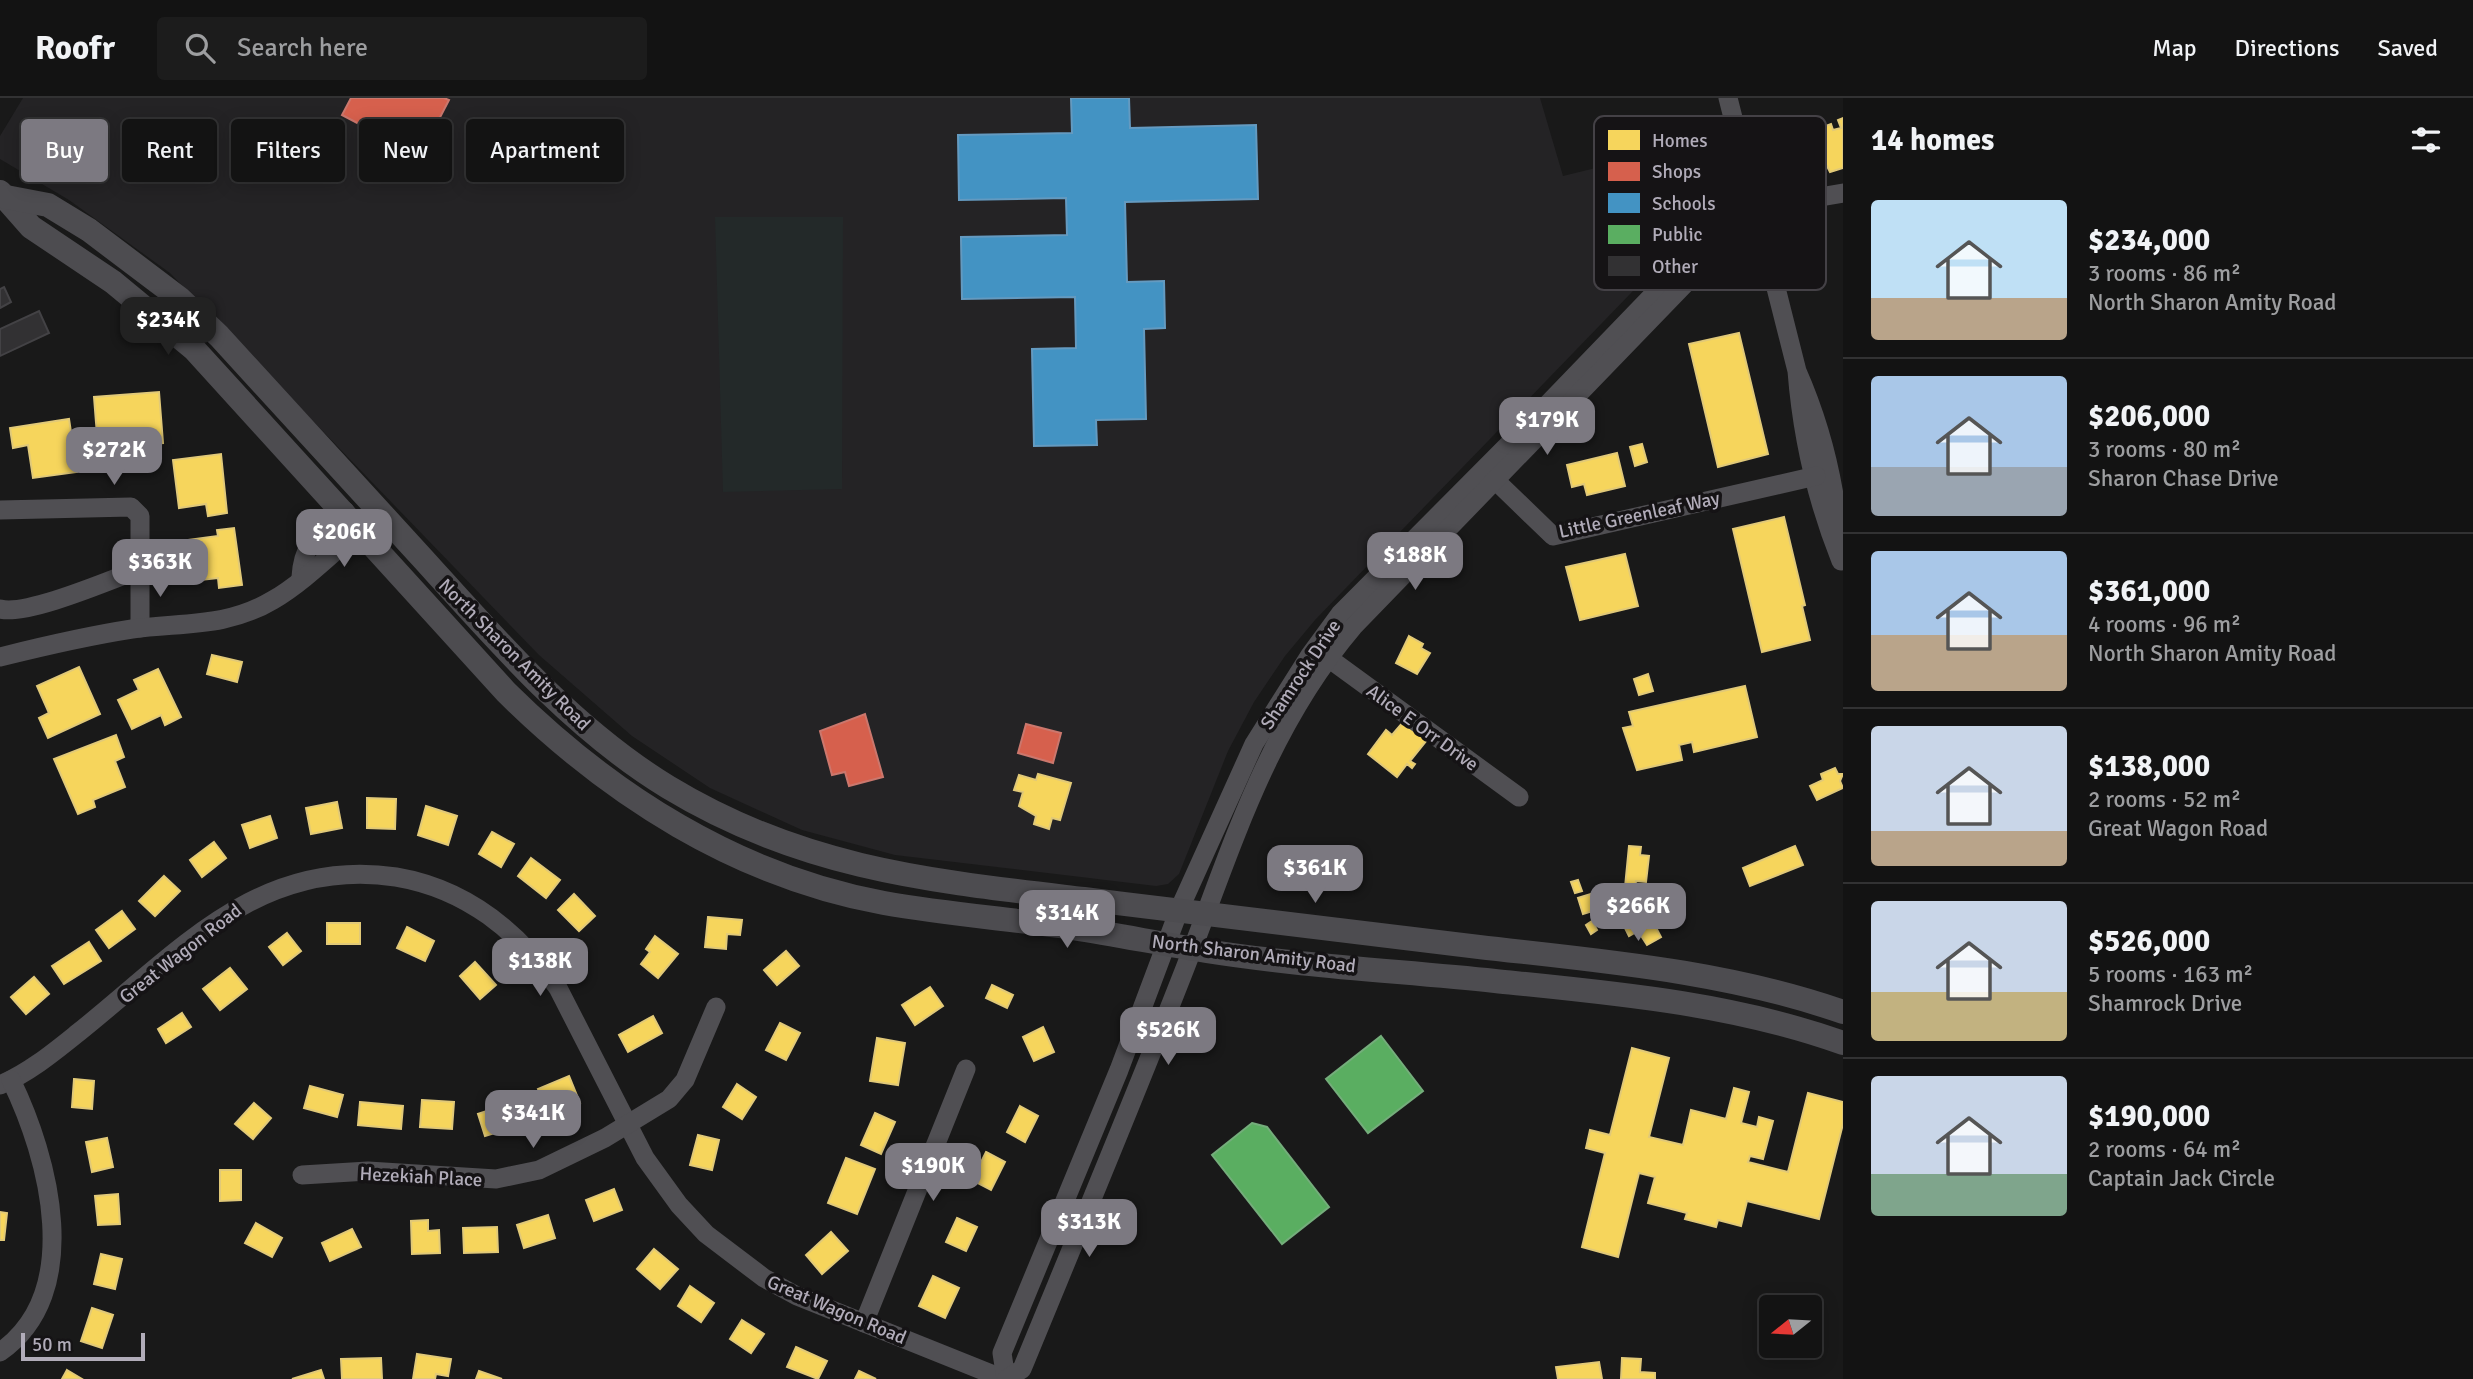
<!DOCTYPE html>
<html lang="en">
<head>
<meta charset="utf-8">
<style>
  :root { --surface:#131313; --page:#1c1c1c; --text:#f1f3f6; --muted:#9d9ea0; --line:#323233; --accent:#7c7981 }
  body { margin:0; font-family:Signika,sans-serif; background:var(--page); color:var(--text); height:100vh; display:flex; flex-direction:column; font-size:26px; white-space:nowrap }
  * { box-sizing:border-box; margin:0 }
  p { font-size:23px; color:var(--muted) }
  .icon { flex:none; width:38px; height:38px; fill:none; stroke:currentColor; stroke-width:2; stroke-linecap:round; stroke-linejoin:round }
  .map { position:relative; flex:1; overflow:hidden }
  .panel { display:flex; flex-direction:column; background:var(--surface); width:630px }
  .panel>* { flex:none }
  .banner { position:absolute; left:21px; top:21px; width:665px; height:63px; display:flex; gap:14px }
  .needle { width:46px; rotate:252deg }
  .tools { position:absolute; left:1759px; top:1197px; display:grid; gap:14px }
  .tools a { display:grid; place-items:center; width:63px; height:63px; border-radius:7px; background:var(--surface); box-shadow:0 4px 18px #0003,0 0 0 2px var(--line); font-size:35px }
  .scale { position:absolute; left:21px; bottom:18px; width:124px; box-sizing:border-box; padding-left:7px; border:4px solid #b1acb9; border-top:0; font-size:19px; line-height:24px; white-space:nowrap; color:#b1acb9; -webkit-text-stroke:5px #151315; paint-order:stroke }
  .price { position:absolute; translate:-50% -60px; padding:0 16px; border-radius:14px; background:var(--accent); color:#fff; font-size:23px; line-height:46px; filter:drop-shadow(0 2px 4px #0008) }
  .price::after { content:''; position:absolute; left:50%; top:42px; width:21px; height:16px; margin-left:-10px; background:inherit; clip-path:polygon(0 0,100% 0,50% 100%) }
  .price.active { background:#222; color:#fff }
  ul { padding:0; list-style:none }
  li { display:flex; align-items:center; gap:21px; height:175px; padding:0 28px }
  li+li { border-top:2px solid var(--line) }
  li span { display:grid; place-items:center; flex:none; width:196px; height:140px; border-radius:7px; color:#555 }
  li>.icon { margin-inline-start:auto }
  span .icon { width:84px; height:84px; fill:#fffc; stroke-width:1 }
  li b { font-size:30px }
  h2 { display:flex; justify-content:space-between; align-items:center; height:84px; padding:0 28px; font-size:30px }
  .tag { padding:0 24px; border-radius:7px; background:var(--surface); box-shadow:0 4px 18px #0003,0 0 0 2px var(--line); font-size:24px; line-height:63px }
  .tag.active { background:var(--accent); color:#fff }
  header { display:flex; align-items:center; gap:42px; box-sizing:border-box; height:98px; padding:0 35px; background:var(--surface); border-bottom:2px solid var(--line) }
  header strong { font-size:33px }
  nav { display:flex; gap:38px; margin-inline-start:auto; font-size:24px }
  .search { width:490px; height:63px; background:var(--page); display:flex; align-items:center; gap:18px; box-sizing:border-box; padding:0 24px; border-radius:7px; color:var(--muted); font-size:26px }
  main { display:flex; flex:1; min-height:0 }
  .map>svg:first-child { display:block }
  .built { fill:#242325 }
  .green { fill:#232929 }
  .homes { fill:#f6d55c; stroke:#e1c978; stroke-width:2 }
  .shops { fill:#d6604d; stroke:#cb776d; stroke-width:2 }
  .schools { fill:#4393c3; stroke:#649ac0; stroke-width:2 }
  .public { fill:#5aae61; stroke:#74ad7b; stroke-width:2 }
  .building { fill:#323133; stroke:#434245; stroke-width:2 }
  .lines { fill:none; stroke-linecap:round; stroke-linejoin:round }
  .minor { stroke:#504f53; stroke-width:19 }
  .major { stroke:#4d4c50; stroke-width:24 }
  .labels { text-anchor:middle; stroke-width:7; stroke-linejoin:round; paint-order:stroke }
  .street-label { font-size:19px; fill:#b1acb9; stroke:#151315 }
  .key { fill:#151315; stroke:#444146; stroke-width:2 }
  .key-label { font-size:19px; fill:#b1acb9 }
</style>
</head>
<body>
<header>
<strong>Roofr</strong>
<div class="search"><svg class="icon" aria-label="search" viewBox="0 0 24 24"><circle cx="10" cy="10" r="6"/><path d="M15 15l6 6"/></svg>Search here</div>
<nav><a>Map</a><a>Directions</a><a>Saved</a></nav>
</header>
<main>
<div class="map">
<svg width="1843" height="1281" viewBox="0 0 1843 1281">
  <rect width="100%" height="100%" fill="#191919"/>
  <!-- built -->
  <polygon class="built" points="23,0 1540,0 1563,78 1714,41 1719,80 1710,105 1688,136 1315,522 1285,558 1254,604 1228,653 1179,776 1168,786 1156,788 895,757 802,732 710,690 632,638 539,557 170,175 69,102 0,61 0,38"/>
  <!-- green -->
  <polygon class="green" points="715,119 843,119 842,391 723,394"/>
  <!-- homes -->
  <g class="homes">
    <polygon points="1843,20 1843,70 1830,74 1827,68 1823,69 1825,75 1815,79 1800,40 1811,36 1813,40 1820,38 1817,31 1831,26 1833,32 1841,30 1838,22"/>
    <polygon points="1739,235 1768,356 1718,369 1689,246"/>
    <polygon points="159,294 163,345 98,350 94,299"/>
    <polygon points="69,321 77,374 33,380 28,347 13,350 10,330"/>
    <polygon points="1642,346 1647,364 1635,368 1630,349"/>
    <polygon points="1617,355 1625,388 1587,397 1584,386 1572,389 1567,367"/>
    <polygon points="221,356 227,415 208,418 206,406 179,410 173,362"/>
    <polygon points="1784,419 1805,507 1802,508 1810,542 1762,554 1733,431"/>
    <polygon points="234,430 242,487 219,490 218,480 192,483 187,442 218,438 217,432"/>
    <polygon points="1625,456 1638,508 1580,522 1566,469"/>
    <polygon points="1409,538 1423,546 1421,550 1430,555 1417,576 1396,565"/>
    <polygon points="212,557 242,564 237,584 207,576"/>
    <polygon points="79,569 100,616 48,640 39,620 49,615 37,588"/>
    <polygon points="158,571 181,619 165,627 161,617 132,631 118,602 139,592 134,582"/>
    <polygon points="1648,576 1653,593 1639,597 1634,581"/>
    <polygon points="1745,588 1757,639 1694,654 1692,644 1679,647 1682,662 1637,672 1623,630 1633,628 1629,614"/>
    <polygon points="1403,624 1427,642 1410,663 1415,666 1412,670 1407,666 1397,679 1368,656 1386,632 1392,637"/>
    <polygon points="116,637 124,659 115,663 125,689 93,702 95,709 78,716 54,661"/>
    <polygon points="1835,670 1838,676 1843,676 1840,683 1843,690 1817,702 1810,688 1823,682 1821,676"/>
    <polygon points="1038,676 1071,685 1060,722 1052,720 1049,731 1034,726 1036,718 1019,708 1023,694 1014,692 1019,677 1036,682"/>
    <polygon points="367,700 396,701 395,731 367,730"/>
    <polygon points="337,704 342,730 311,736 306,710"/>
    <polygon points="426,708 457,718 448,747 418,737"/>
    <polygon points="270,718 277,740 250,750 242,727"/>
    <polygon points="492,734 514,746 501,769 479,756"/>
    <polygon points="214,744 226,760 202,779 190,762"/>
    <polygon points="1629,748 1641,749 1640,757 1649,758 1646,784 1636,783 1635,790 1625,789"/>
    <polygon points="1795,748 1803,767 1750,788 1743,770"/>
    <polygon points="531,760 560,782 546,800 518,778"/>
    <polygon points="164,778 180,793 155,818 139,803"/>
    <polygon points="1578,782 1582,793 1575,795 1571,784"/>
    <polygon points="1607,791 1612,807 1583,816 1578,800"/>
    <polygon points="574,796 595,818 579,833 558,812"/>
    <polygon points="122,813 135,831 109,850 96,832"/>
    <polygon points="1641,815 1644,819 1649,816 1661,839 1647,847 1638,833 1629,838 1625,830 1632,825 1630,822"/>
    <polygon points="1601,816 1603,823 1596,826 1594,819"/>
    <rect x="1610" y="817" width="13" height="12"/>
    <polygon points="708,819 742,822 740,837 727,836 726,851 705,849"/>
    <polygon points="1592,823 1597,832 1591,836 1586,827"/>
    <rect x="327" y="825" width="33" height="21"/>
    <polygon points="407,829 434,843 425,863 397,850"/>
    <polygon points="287,835 301,853 283,867 269,849"/>
    <polygon points="655,838 678,856 658,880 641,866 650,854 646,851"/>
    <polygon points="89,844 101,863 64,886 52,868"/>
    <polygon points="786,853 799,868 777,887 764,872"/>
    <polygon points="475,864 496,887 480,901 460,878"/>
    <polygon points="230,870 247,891 220,912 203,891"/>
    <polygon points="34,879 49,896 26,916 11,899"/>
    <polygon points="992,887 1013,897 1007,910 986,900"/>
    <polygon points="930,889 943,908 915,927 902,907"/>
    <polygon points="182,915 191,929 166,945 158,931"/>
    <polygon points="653,918 662,935 628,954 619,937"/>
    <polygon points="780,925 800,935 786,962 766,952"/>
    <polygon points="1043,929 1054,954 1034,963 1023,939"/>
    <polygon points="877,940 905,945 898,987 870,983"/>
    <polygon points="1632,950 1669,960 1649,1039 1683,1047 1691,1012 1726,1021 1734,990 1749,994 1741,1025 1757,1029 1759,1019 1773,1023 1763,1061 1750,1058 1748,1064 1788,1074 1808,995 1843,1004 1843,1026 1819,1121 1747,1103 1741,1128 1718,1122 1716,1129 1685,1121 1687,1115 1648,1105 1655,1079 1639,1075 1618,1159 1582,1149 1605,1055 1586,1050 1590,1032 1610,1037"/>
    <polygon points="569,978 580,1005 550,1018 538,991"/>
    <polygon points="74,981 94,983 92,1011 72,1009"/>
    <polygon points="737,986 756,999 742,1021 723,1009"/>
    <polygon points="310,988 343,997 337,1019 304,1010"/>
    <polygon points="422,1002 454,1004 452,1031 420,1029"/>
    <polygon points="517,1003 525,1026 485,1038 478,1016"/>
    <polygon points="360,1004 403,1008 401,1031 358,1027"/>
    <polygon points="254,1005 271,1020 253,1041 235,1026"/>
    <polygon points="1020,1008 1038,1018 1025,1044 1007,1034"/>
    <polygon points="875,1015 895,1024 881,1056 861,1047"/>
    <polygon points="698,1037 719,1042 712,1072 690,1067"/>
    <polygon points="107,1040 113,1069 92,1074 86,1044"/>
    <polygon points="986,1054 1005,1064 991,1092 972,1082"/>
    <polygon points="846,1060 875,1071 857,1116 828,1105"/>
    <polygon points="220,1072 241,1072 241,1102 220,1103"/>
    <polygon points="614,1091 622,1112 594,1123 586,1102"/>
    <polygon points="118,1096 120,1126 98,1127 95,1098"/>
    <polygon points="0,1114 7,1115 4,1142 0,1142"/>
    <polygon points="548,1117 555,1140 524,1150 517,1127"/>
    <polygon points="957,1120 977,1129 966,1153 946,1144"/>
    <polygon points="428,1122 428,1133 439,1132 440,1155 412,1156 411,1123"/>
    <polygon points="256,1125 282,1140 272,1159 245,1145"/>
    <polygon points="497,1129 498,1154 464,1155 463,1130"/>
    <polygon points="352,1131 361,1149 330,1163 322,1145"/>
    <polygon points="831,1134 848,1153 822,1176 806,1157"/>
    <polygon points="654,1151 678,1171 660,1191 637,1171"/>
    <polygon points="101,1156 122,1161 115,1191 94,1186"/>
    <polygon points="933,1178 959,1190 945,1220 919,1208"/>
    <polygon points="690,1188 714,1205 701,1224 678,1208"/>
    <polygon points="92,1210 113,1217 102,1250 81,1243"/>
    <polygon points="742,1222 764,1236 751,1255 730,1241"/>
    <polygon points="796,1249 827,1263 818,1281 787,1269"/>
    <polygon points="417,1256 451,1261 448,1278 436,1276 435,1281 413,1281"/>
    <polygon points="381,1260 382,1281 342,1281 341,1261"/>
    <polygon points="1622,1260 1641,1261 1640,1274 1655,1275 1655,1281 1621,1281"/>
    <polygon points="1599,1264 1602,1281 1558,1281 1556,1269"/>
    <polygon points="67,1272 82,1281 62,1281"/>
    <polygon points="321,1272 324,1281 292,1281"/>
    <polygon points="479,1273 502,1281 476,1281"/>
    <polygon points="859,1273 876,1281 855,1281"/>
  </g>
  <!-- shops -->
  <g class="shops">
    <polygon points="351,0 444,0 449,2 420,58 342,17"/>
    <polygon points="865,616 883,679 849,688 845,674 832,677 820,633"/>
    <polygon points="1026,626 1061,635 1053,665 1018,655"/>
  </g>
  <!-- schools -->
  <polygon class="schools" points="1071,0 1129,0 1130,30 1256,27 1258,101 1125,104 1127,184 1164,183 1165,230 1144,231 1146,321 1096,322 1097,347 1034,348 1032,251 1076,250 1075,199 962,201 961,139 1067,137 1066,100 959,102 958,37 1072,35"/>
  <!-- public -->
  <g class="public">
    <polygon points="1381,938 1423,993 1368,1035 1326,981"/>
    <polygon points="1252,1025 1267,1029 1329,1109 1282,1146 1212,1057"/>
  </g>
  <!-- building -->
  <g class="building">
    <polygon points="4,189 11,204 0,210 0,191"/>
    <polygon points="39,213 49,235 0,258 0,231"/>
  </g>
  <g class="lines">
    <!-- minor -->
    <g class="minor">
      <path d="M1728,0L1797,273C1802,337 1817,403 1841,463C1838,398 1823,332 1797,273"/>
      <polyline points="1488,371 1495,382 1553,438 1816,378"/>
      <polyline points="0,412 131,409 140,418 140,530"/>
      <path d="M301,479C303,443 320,436 345,413"/>
      <path d="M0,511C27,518 110,482 140,471"/>
      <path d="M0,559C44,548 87,538 132,531C182,524 226,530 273,502C304,484 333,454 361,431"/>
      <polyline points="1327,559 1519,699"/>
      <path d="M0,987C30,974 54,954 79,934C177,856 259,758 396,779C467,791 518,833 558,890L645,1060L679,1107L706,1136L764,1180L797,1198L1004,1281"/>
      <polyline points="302,1077 368,1073 496,1081 539,1072 605,1040 669,1001 685,982 716,909"/>
      <polyline points="864,1225 966,971"/>
      <path d="M0,1254C85,1195 49,1060 11,982"/>
      <polyline points="1006,1281 1002,1255 1119,972 1179,812 1254,646 1310,557 1340,516 1512,343 1733,114 1843,95"/>
      <path d="M1007,1281L1022,1271C1075,1142 1129,1013 1180,883C1230,757 1263,635 1353,529L1711,159L1744,132L1755,111"/>
    </g>
    <!-- major -->
    <g class="major">
      <path d="M0,94L31,129L113,184L194,251L506,594C610,697 737,778 884,805C946,816 1010,821 1073,830C1118,837 1162,846 1206,853C1301,868 1399,873 1495,883C1613,895 1731,905 1843,945"/>
      <path d="M6,99L48,107L89,132L179,200L219,238C288,313 357,388 425,463C499,545 573,631 668,689C803,771 932,783 1084,801C1216,817 1348,834 1479,849C1601,863 1726,873 1843,914"/>
    </g>
  </g>
  <g class="labels">
    <!-- street labels -->
    <g class="street-label">
      <text transform="translate(1639 416) rotate(-12)" y="7">Little Greenleaf Way</text>
      <text transform="translate(515 556) rotate(45)" y="7">North Sharon Amity Road</text>
      <text transform="translate(1300 576) rotate(-56)" y="7">Shamrock Drive</text>
      <text transform="translate(1423 629) rotate(36)" y="7">Alice E Orr Drive</text>
      <text transform="translate(180 855) rotate(-38)" y="7">Great Wagon Road</text>
      <text transform="translate(1254 855) rotate(7)" y="7">North Sharon Amity Road</text>
      <text transform="translate(421 1078) rotate(3)" y="7">Hezekiah Place</text>
      <text transform="translate(837 1211) rotate(23)" y="7">Great Wagon Road</text>
    </g>
  </g>
  <!-- legend -->
  <rect x="1594" y="18" width="232" height="174" rx="10" class="key"/>
  <rect x="1608" y="32" width="32" height="20" fill="#f6d55c"/>
  <rect x="1608" y="64" width="32" height="19" fill="#d6604d"/>
  <rect x="1608" y="95" width="32" height="20" fill="#4393c3"/>
  <rect x="1608" y="127" width="32" height="19" fill="#5aae61"/>
  <rect x="1608" y="158" width="32" height="20" fill="#323133"/>
  <g class="key-label">
    <text x="1652" y="49">Homes</text>
    <text x="1652" y="80">Shops</text>
    <text x="1652" y="112">Schools</text>
    <text x="1652" y="143">Public</text>
    <text x="1652" y="175">Other</text>
  </g>
</svg>
<div class="tools">
<a><svg class="needle" viewBox="-14 -14 28 28"><path d="M0-13l5 13h-10z" fill="#e53935"/><path d="M0 13l5-13h-10z" fill="#9d9ea0"/></svg></a>
</div>
<div class="scale">50 m</div>
<b class="price active" style="left:168px;top:259px">$234K</b>
<b class="price" style="left:1547px;top:359px">$179K</b>
<b class="price" style="left:114px;top:389px">$272K</b>
<b class="price" style="left:344px;top:471px">$206K</b>
<b class="price" style="left:1415px;top:494px">$188K</b>
<b class="price" style="left:160px;top:501px">$363K</b>
<b class="price" style="left:1315px;top:807px">$361K</b>
<b class="price" style="left:1638px;top:845px">$266K</b>
<b class="price" style="left:1067px;top:852px">$314K</b>
<b class="price" style="left:540px;top:900px">$138K</b>
<b class="price" style="left:1168px;top:969px">$526K</b>
<b class="price" style="left:533px;top:1052px">$341K</b>
<b class="price" style="left:933px;top:1105px">$190K</b>
<b class="price" style="left:1089px;top:1161px">$313K</b>
<div class="banner">
<a class="tag active">Buy</a>
<a class="tag">Rent</a>
<a class="tag">Filters</a>
<a class="tag">New</a>
<a class="tag">Apartment</a>
</div>
</div>
<section class="panel">
<h2>14 homes<svg class="icon" aria-label="filters" viewBox="0 0 24 24"><path d="M4 7h16M4 17h16"/><circle cx="9" cy="7" r="2"/><circle cx="15" cy="17" r="2"/></svg></h2>
<ul>
<li><span style="background:linear-gradient(#bfe0f5 70%,#b9a48a 0)"><svg class="icon" aria-label="home" viewBox="0 0 24 24"><path d="M3 11l9-7 9 7M6 9v11h12V9"/></svg></span><div><b>$234,000</b><p>3 rooms · 86 m²</p><p>North Sharon Amity Road</p></div></li>
<li><span style="background:linear-gradient(#a9c7e8 65%,#9aa5b1 0)"><svg class="icon" aria-label="home" viewBox="0 0 24 24"><path d="M3 11l9-7 9 7M6 9v11h12V9"/></svg></span><div><b>$206,000</b><p>3 rooms · 80 m²</p><p>Sharon Chase Drive</p></div></li>
<li><span style="background:linear-gradient(#a9c7e8 60%,#b9a48a 0)"><svg class="icon" aria-label="home" viewBox="0 0 24 24"><path d="M3 11l9-7 9 7M6 9v11h12V9"/></svg></span><div><b>$361,000</b><p>4 rooms · 96 m²</p><p>North Sharon Amity Road</p></div></li>
<li><span style="background:linear-gradient(#c9d6e8 75%,#b9a48a 0)"><svg class="icon" aria-label="home" viewBox="0 0 24 24"><path d="M3 11l9-7 9 7M6 9v11h12V9"/></svg></span><div><b>$138,000</b><p>2 rooms · 52 m²</p><p>Great Wagon Road</p></div></li>
<li><span style="background:linear-gradient(#c9d6e8 65%,#c2b280 0)"><svg class="icon" aria-label="home" viewBox="0 0 24 24"><path d="M3 11l9-7 9 7M6 9v11h12V9"/></svg></span><div><b>$526,000</b><p>5 rooms · 163 m²</p><p>Shamrock Drive</p></div></li>
<li><span style="background:linear-gradient(#c9d6e8 70%,#7fa58c 0)"><svg class="icon" aria-label="home" viewBox="0 0 24 24"><path d="M3 11l9-7 9 7M6 9v11h12V9"/></svg></span><div><b>$190,000</b><p>2 rooms · 64 m²</p><p>Captain Jack Circle</p></div></li>
</ul>
</section>
</main>
</body>
</html>
